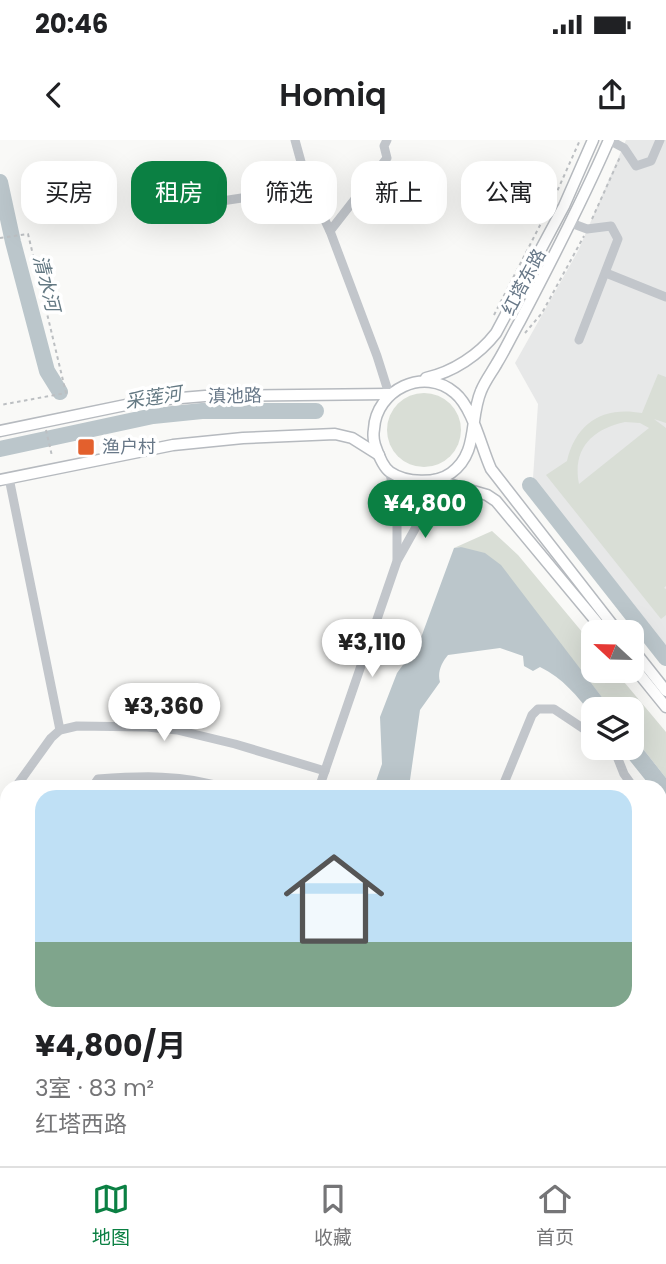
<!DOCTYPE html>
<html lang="zh">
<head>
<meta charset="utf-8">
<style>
  :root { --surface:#fff; --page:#f6f6f6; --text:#202124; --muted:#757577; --line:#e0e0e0; --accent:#0b8043 }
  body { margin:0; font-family:Poppins,"Noto Sans SC",sans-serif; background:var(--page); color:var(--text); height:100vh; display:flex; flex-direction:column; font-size:26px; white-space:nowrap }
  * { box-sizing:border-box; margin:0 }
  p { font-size:23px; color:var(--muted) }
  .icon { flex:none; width:38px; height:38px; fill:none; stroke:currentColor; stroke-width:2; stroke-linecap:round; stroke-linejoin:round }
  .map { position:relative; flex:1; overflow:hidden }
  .drawer { position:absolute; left:0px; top:640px; width:667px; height:387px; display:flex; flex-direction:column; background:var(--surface); border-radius:21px 21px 0 0; box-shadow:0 7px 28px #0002 }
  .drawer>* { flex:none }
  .hud { position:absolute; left:21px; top:21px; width:625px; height:63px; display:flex; gap:14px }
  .needle { width:46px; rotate:292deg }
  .tools { position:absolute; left:581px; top:480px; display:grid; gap:14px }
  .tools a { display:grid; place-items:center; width:63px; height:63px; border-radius:14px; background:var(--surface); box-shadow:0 7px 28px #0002; font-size:35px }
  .price { position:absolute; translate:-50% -60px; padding:0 16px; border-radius:24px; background:#fff; color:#222; font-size:23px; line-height:46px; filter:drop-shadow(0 2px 4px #0008) }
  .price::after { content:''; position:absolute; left:50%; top:42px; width:21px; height:16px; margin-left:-10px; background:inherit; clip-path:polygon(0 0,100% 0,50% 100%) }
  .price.current { background:var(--accent); color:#fff }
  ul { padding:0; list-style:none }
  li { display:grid; align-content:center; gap:14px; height:371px; padding:0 35px }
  li span { display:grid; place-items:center; height:217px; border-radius:21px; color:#555 }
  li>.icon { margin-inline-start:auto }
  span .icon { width:126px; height:126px; fill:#fffc; stroke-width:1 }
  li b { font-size:30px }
  .tag { padding:0 24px; border-radius:21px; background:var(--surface); box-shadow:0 7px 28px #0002; font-size:24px; line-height:63px }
  .tag.current { background:var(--accent); color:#fff }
  .status { display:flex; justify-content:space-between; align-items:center; height:49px; padding:0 35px; background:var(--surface); direction:ltr }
  .status svg { height:19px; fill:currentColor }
  header { display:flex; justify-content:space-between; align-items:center; height:91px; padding:0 35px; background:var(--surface); font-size:32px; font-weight:600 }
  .dock { display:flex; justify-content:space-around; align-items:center; height:98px; border-top:2px solid var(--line); background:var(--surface); font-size:19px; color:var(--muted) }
  .dock a { display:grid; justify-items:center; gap:4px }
  .dock .current { color:var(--accent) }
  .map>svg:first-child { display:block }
  .built { fill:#e7e8e8 }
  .green { fill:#d9ded6; fill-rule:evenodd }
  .water { fill:#bbc6cb }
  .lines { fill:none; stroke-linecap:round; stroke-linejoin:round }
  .river { stroke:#bbc6cb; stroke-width:16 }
  .major-casing { stroke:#b6babf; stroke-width:13 }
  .path { stroke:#bcbfc2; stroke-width:2; stroke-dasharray:3.5 3.5; stroke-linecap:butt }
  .minor { stroke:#c2c6cb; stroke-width:9 }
  .major { stroke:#fff; stroke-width:10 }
  .path-bridge { stroke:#bcbfc2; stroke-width:2; stroke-dasharray:3.5 3.5; stroke-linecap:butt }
  .poi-dot { fill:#e3602d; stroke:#fff; stroke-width:2.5 }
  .labels { text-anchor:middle; stroke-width:7; stroke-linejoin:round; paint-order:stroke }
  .street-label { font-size:18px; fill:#687888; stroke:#fff }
  .poi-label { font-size:18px; fill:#687888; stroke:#fff; text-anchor:start }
  .water-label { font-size:19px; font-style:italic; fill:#647983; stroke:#fff }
</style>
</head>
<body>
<div class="status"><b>20:46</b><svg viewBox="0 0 49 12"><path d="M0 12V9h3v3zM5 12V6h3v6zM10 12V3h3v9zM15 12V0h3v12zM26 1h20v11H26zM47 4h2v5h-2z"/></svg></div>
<header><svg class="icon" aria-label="back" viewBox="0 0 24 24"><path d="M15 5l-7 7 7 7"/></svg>Homiq<svg class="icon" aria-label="share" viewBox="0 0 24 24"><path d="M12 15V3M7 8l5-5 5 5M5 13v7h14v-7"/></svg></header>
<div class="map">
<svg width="666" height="1026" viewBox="0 0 666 1026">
  <rect width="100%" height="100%" fill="#f9f9f7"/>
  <!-- built -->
  <polygon class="built" points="626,0 666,0 666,505 533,338 538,264 515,223 578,111"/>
  <!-- green -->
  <g class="green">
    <path d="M658,234L666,237V283L654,279L666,288V446L664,448L666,449V475L661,479L546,335L567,321C576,282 604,266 642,273ZM625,282L640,283L649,288L579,344C572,309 592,289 625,282Z"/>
    <circle cx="424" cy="290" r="37"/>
    <polygon points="492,391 518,415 593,505 593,530 614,530 666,592 666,638 632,595 632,569 611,569 583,533 461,407 454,408"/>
  </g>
  <!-- water -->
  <g class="water">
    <path d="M461,407L485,413L501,425L611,569H593V576C577,556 563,538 540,527L533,531L524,526L523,516L500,508L448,515C442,522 437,532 440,542L420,570L409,647H374L382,624L380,577L397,533L419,503L454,408Z"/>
    <polygon points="632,595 666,638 666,664 660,661 660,648 651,647 619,607 632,607"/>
  </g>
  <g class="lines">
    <!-- river -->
    <g class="river">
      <polyline points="0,42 13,102 47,231 60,252"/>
      <polyline points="0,309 153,276 202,271 316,271"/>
      <polyline points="530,345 666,518"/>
    </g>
    <!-- major casing -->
    <g class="major-casing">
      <g id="major">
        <path d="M609,0C582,62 551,122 520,181C512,195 505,210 497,223C492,232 485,241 481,251C469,279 479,313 451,333C436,344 406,343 390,332C383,327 378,314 375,305C373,299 373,295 374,289C376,250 424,226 455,253C473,268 481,307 491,329L618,492"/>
        <path d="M426,238C453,232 479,215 496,193L564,66L593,0"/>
        <polyline points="0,291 145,261 205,256 389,254"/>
        <polyline points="0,340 173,305 243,298 335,294 352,298 379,315"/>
        <polyline points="435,340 487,355 496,361 605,492"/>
        <polyline points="632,508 666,551"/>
        <polyline points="632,525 666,567"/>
      </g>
    </g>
    <!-- path -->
    <g class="path">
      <polyline points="592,79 620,17"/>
      <polyline points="0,98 28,94 66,253 0,265"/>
      <polyline points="494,175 555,56 580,0"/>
      <polyline points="525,193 542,173 584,96"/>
    </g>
    <!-- minor -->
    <g class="minor">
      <polyline points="295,0 306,40 330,91 377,216 389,254"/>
      <polyline points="609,0 624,8 636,26 651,21 660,0"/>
      <polyline points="142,73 255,56 306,40"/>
      <polyline points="571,83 587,89 611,86 618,99 579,200"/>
      <polyline points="330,91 387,18 384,6 387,0"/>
      <polyline points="606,133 666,157"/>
      <polyline points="390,332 397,378 397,419"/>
      <polyline points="9,338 60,590"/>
      <polyline points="433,362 446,353 465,349"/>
      <polyline points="611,607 614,609 624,634 634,648"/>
      <polyline points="15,648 51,598 60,590 77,586 147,587 177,590 235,604 325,631"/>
      <path d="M92,648L98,639C139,636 185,634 224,648"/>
      <polyline points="319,648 397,421 443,339"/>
      <polyline points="502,648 532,575 538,569 554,569 593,595"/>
      <polyline points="0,669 7,659"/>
      <polyline points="660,679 666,685"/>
      <polyline points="0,711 7,716"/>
      <polyline points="660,734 666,719"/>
      <polyline points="0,775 7,765"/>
      <polyline points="0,901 7,906"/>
      <polyline points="660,943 666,943"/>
      <polyline points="660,1001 666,1004"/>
      <polyline points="124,1026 126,1020"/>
      <polyline points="190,1026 192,1020"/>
      <polyline points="323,1026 335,1021 370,1026"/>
      <polyline points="376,1026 382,1020"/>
      <polyline points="481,1026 486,1020"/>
      <polyline points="584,1026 586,1020"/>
      <polyline points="640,1026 643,1020"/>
    </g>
    <!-- major -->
    <use href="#major" class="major"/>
    <!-- path-bridge -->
    <polyline class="path-bridge" points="46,290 52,316"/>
  </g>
  <!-- markers -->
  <rect class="poi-dot" x="77" y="298" width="18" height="18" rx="3.5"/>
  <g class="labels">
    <!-- street labels -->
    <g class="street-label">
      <text transform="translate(524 142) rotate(-62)" y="6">红塔东路</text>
      <text transform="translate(235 256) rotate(-1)" y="6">滇池路</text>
    </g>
    <!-- poi labels -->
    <g class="poi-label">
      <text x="102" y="313">渔户村</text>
    </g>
    <!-- water labels -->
    <g class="water-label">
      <text transform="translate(47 143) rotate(76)" y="7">清水河</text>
      <text transform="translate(153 257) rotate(-9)" y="7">采莲河</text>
    </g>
  </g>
</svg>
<div class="tools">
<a><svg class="needle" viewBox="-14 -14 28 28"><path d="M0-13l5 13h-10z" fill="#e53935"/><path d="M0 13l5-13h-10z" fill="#757577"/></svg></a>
<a><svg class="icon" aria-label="layers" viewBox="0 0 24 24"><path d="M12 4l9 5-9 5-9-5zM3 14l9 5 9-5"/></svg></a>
</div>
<b class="price current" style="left:425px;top:400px">¥4,800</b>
<b class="price" style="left:372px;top:539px">¥3,110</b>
<b class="price" style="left:164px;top:603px">¥3,360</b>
<div class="hud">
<a class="tag">买房</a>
<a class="tag current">租房</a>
<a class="tag">筛选</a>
<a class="tag">新上</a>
<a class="tag">公寓</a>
</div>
<section class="drawer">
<ul>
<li><span style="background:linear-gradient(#bfe0f5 70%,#7fa58c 0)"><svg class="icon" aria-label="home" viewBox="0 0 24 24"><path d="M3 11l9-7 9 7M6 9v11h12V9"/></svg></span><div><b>¥4,800/月</b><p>3室 · 83 m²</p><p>红塔西路</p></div></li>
</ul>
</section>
</div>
<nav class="dock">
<a class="current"><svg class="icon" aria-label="map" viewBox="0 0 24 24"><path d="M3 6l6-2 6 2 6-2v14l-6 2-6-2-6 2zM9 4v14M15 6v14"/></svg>地图</a>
<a><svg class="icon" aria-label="saved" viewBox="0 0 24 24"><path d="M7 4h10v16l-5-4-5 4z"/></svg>收藏</a>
<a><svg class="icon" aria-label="home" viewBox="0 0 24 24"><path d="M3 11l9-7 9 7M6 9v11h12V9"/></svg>首页</a>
</nav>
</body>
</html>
